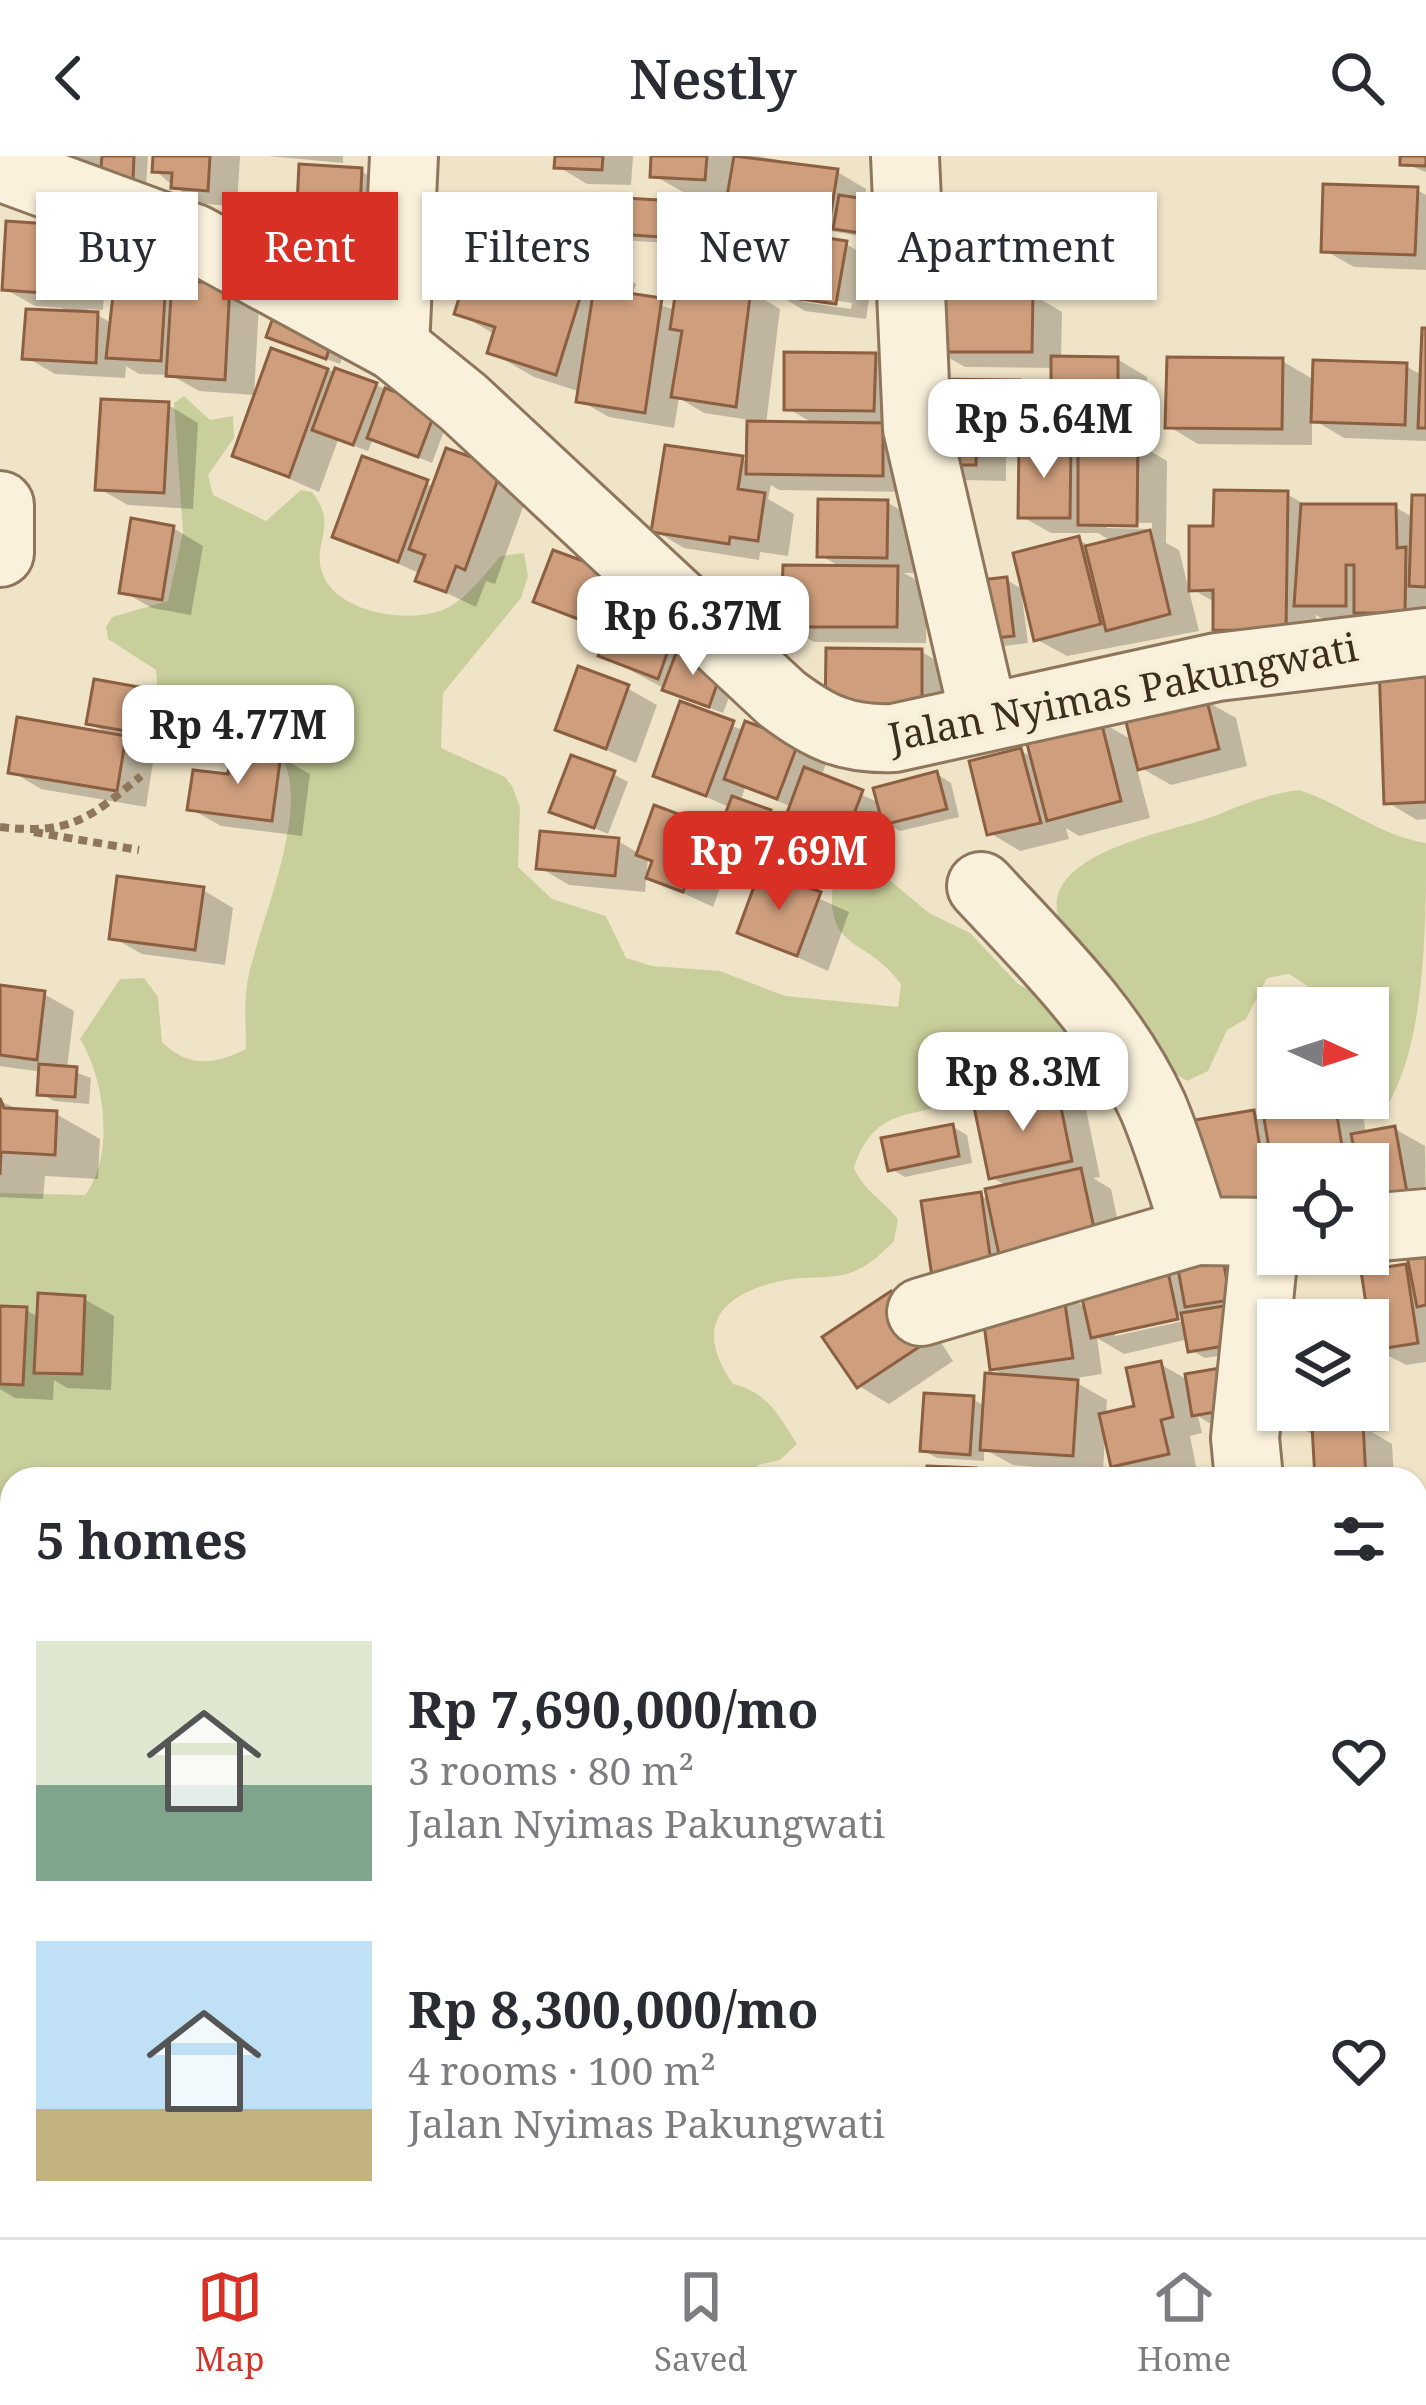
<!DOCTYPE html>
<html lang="en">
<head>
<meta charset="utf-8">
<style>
  :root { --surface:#fff; --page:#f7f7f7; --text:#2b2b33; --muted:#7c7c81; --line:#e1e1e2; --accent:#d93025 }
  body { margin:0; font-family:"Noto Serif",serif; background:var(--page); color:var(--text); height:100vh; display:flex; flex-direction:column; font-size:45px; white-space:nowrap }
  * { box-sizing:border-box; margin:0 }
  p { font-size:39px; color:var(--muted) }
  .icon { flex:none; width:66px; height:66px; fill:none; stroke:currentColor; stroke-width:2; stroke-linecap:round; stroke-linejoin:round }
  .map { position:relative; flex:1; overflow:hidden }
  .panel { position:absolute; left:0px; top:1311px; width:1428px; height:771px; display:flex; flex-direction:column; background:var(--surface); border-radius:36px 36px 0 0; box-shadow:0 3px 9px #0004 }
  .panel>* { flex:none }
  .hud { position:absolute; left:36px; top:36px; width:1356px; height:108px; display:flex; gap:24px }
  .needle { width:78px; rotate:93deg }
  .controls { position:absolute; left:1257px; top:831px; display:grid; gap:24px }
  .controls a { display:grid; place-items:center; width:132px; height:132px; border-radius:0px; background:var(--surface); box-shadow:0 3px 9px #0004; font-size:60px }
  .price { position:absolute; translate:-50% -102px; padding:0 27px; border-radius:24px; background:#fff; color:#222; font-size:39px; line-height:78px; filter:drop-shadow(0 3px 6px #0008) }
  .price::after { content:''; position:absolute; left:50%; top:72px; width:36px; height:27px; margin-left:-18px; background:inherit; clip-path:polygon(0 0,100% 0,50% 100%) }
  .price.active { background:var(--accent); color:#fff }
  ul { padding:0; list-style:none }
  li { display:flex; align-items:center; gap:36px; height:300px; padding:0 36px }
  li span { display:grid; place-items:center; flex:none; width:336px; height:240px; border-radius:0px; color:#555 }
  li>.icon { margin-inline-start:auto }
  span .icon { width:144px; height:144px; fill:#fffc; stroke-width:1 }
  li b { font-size:51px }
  h2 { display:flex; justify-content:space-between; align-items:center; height:144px; padding:0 36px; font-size:51px }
  .chip { padding:0 42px; border-radius:0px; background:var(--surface); box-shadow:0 3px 9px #0004; font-size:42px; line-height:108px }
  .chip.active { background:var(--accent); color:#fff }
  header { display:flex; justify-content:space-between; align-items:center; height:156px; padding:0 36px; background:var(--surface); font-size:54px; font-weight:600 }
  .tab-bar { display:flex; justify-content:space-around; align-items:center; height:168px; border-top:3px solid var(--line); background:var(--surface); font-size:33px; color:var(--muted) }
  .tab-bar a { display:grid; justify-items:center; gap:6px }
  .tab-bar .active { color:var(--accent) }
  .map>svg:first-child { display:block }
  .green { fill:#c9cf9b }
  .shadow { fill:#0003; fill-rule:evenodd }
  .building { fill:#cf9f7d; stroke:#8d5f41; stroke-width:3 }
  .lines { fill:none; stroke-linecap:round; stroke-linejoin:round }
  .minor-casing { stroke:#8d765c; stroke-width:72 }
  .path { stroke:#8d765c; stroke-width:8; stroke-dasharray:9 6; stroke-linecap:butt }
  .minor { stroke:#faf1dc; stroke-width:66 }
  .labels { text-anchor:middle; stroke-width:9; stroke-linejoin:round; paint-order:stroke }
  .street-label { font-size:39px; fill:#3d2e20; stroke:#f7eed8 }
</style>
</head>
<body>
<header><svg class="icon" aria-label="back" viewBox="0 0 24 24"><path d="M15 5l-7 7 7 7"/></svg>Nestly<svg class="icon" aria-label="search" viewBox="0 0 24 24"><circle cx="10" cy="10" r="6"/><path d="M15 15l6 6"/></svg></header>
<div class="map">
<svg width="1426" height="2081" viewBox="0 0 1426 2081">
  <rect width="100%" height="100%" fill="#f0e4c8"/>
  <!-- green -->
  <g class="green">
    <path d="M184,240L210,264L233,260L234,282L208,319L213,339L266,365L301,334L312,336C339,370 312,387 322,416C335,458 413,469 447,452C468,442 486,416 501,400L524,397L528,420L521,442L443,537L441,592L505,621L512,630L520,651L518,711L552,743L606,760L626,802L652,810L720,815L785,840L898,851L901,828C866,779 822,797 834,721L852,707L875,712L929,757L970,777L1018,828L1058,848L1089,884L1078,903L965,917C943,982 881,928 854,1012C864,1035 882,1043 898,1063L894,1085C883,1096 871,1108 857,1114C836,1124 814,1120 792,1123C727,1134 689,1165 733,1228C767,1236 779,1259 797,1288L780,1304L758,1309L750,1323H12V2070H1416V1797L1426,1795V2077L0,2081V1037L85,1039C115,1001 105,923 80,883L120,823L144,822L158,841L162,886C189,912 213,909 246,893C246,868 243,843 249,818C261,765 302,671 288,617C282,593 256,578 235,568C218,601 200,612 163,603L156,514L108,483L106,471L112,461L168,445L183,376L174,247Z"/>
    <path d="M1299,634C1345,649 1378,679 1426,687C1426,770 1426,885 1387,950L1368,928V852H1325L1309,831L1289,818L1267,822L1246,863L1227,874L1208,915L1187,925L1167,912C1137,874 1063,801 1057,755C1049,695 1173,675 1212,661C1242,649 1266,638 1299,634Z"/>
  </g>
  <!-- shadow -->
  <g class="shadow">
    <polygon points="44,0 148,0 146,30"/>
    <polygon points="156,0 240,0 237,50 204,48 174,31 155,14"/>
    <polygon points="268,0 343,0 343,7"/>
    <polygon points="558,0 633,0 631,29 587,28 557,10"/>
    <polygon points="654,0 757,0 836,15 866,33 864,46 879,54 875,83 760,62 730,44 730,40 683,36 653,19"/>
    <polygon points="1403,0 1426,0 1426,16 1403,7"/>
    <polygon points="361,15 391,33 387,110 328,106 298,88"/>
    <polygon points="1417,34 1426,39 1426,114 1354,111 1324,94"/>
    <path d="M1047,47L1077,64L1076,103H1060L1059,135L1025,134L1062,156L1061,203H1117L1147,221V286H1135L1167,305L1166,387L1179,394L1199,475L1067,500L1036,483L1026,441H1022L1028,487L996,491L1007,424L1025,435L1079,384L1092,391L1113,386L1098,377H1051L1021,360L1022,286L1006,285V325L964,324L934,307L1019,227L1054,247V212L965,211L935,194L973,138L937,117L1001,57ZM1049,266L1081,284V297L1049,291ZM1107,366L1152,367V373L1107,372Z"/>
    <path d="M676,48L690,56L773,70L789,79L846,88L875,105L866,163L805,155L775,137L777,129L711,119L681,102L684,88L620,84L606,75ZM803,140L852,147L851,153L803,146Z"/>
    <polygon points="77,73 107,90 103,154 87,153 113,168 153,100 183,117 182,127 230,130 259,148 254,239 199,235 171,219 139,218 126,210 125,222 55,218 26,201 63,152 35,150 5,133"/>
    <polygon points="522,96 592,103 636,128 632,141 676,154 750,135 780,153 766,268 816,269 787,252 875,200 905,218 904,271 884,270 912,287 912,336 779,334 771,329 768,343 794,358 788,400 760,396 759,404 684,392 654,374 742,303 749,308 750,264 704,257 679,242 674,272 609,261 579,244 581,236 534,221 491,196 496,179 458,157"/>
    <polygon points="1426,175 1426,285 1344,282 1312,263 1312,289 1198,288 1168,270 1282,205 1316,225 1406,210 1423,220"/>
    <polygon points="351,177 340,208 284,187"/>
    <polygon points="273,196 376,229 449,262 432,307 373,283 368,295 338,284 319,336 235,299"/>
    <polygon points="168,249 198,267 193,353 128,349 98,332"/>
    <polygon points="448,296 530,332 495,428 486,425 476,451 419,424 421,418 336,380 426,327 435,332"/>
    <path d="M1287,338L1309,351H1395L1414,362L1426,342V473L1327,465L1316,459V490H1246L1216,473V447L1192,433L1216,373ZM1383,454H1420L1383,460Z"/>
    <polygon points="888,347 918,364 916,417 904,417 927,430 926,487 814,486 784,469 844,413 820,399"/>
    <polygon points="173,372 203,390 191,459 152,452 122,435"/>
    <polygon points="555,398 642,436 633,459 737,520 723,557 680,541 602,499 610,478 537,445"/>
    <polygon points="922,496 952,514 951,579 909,578"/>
    <polygon points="1426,510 1426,663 1417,664 1387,646"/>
    <polygon points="627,532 657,549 636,607 558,573"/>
    <polygon points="143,535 158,543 151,583 116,578 154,600 146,651 41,633 11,615 112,580 89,567"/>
    <polygon points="1206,545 1236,562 1247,610 1171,629 1136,609 1150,662 1079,680 1066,672 1069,683 1020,695 990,677 1021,595 1034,602 1099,565 1134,585"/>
    <path d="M682,549L745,575L747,569L827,605L821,621L880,647L937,618L951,627L959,661L900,675L886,667L871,709L782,670L764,718L849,756L828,815L740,776L761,718L729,706L713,751L649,721L654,707L648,703L645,736L569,729L539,711L618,685L640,698L699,669L720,681L731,652L657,619ZM745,632L792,651L786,667L740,646Z"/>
    <polygon points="280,601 310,618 302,680 221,670 191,653 230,622"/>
    <polygon points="613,618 628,626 608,678 553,655"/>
    <polygon points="784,683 834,705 826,725 777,704"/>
    <polygon points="203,734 233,752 225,809 142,798 112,781"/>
    <polygon points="0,832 44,838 74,855 67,913 91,922 89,948 54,945 40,937 42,916 0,910"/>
    <polygon points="1056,935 1086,953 1100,1021 1093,1022 1111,1033 1126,1103 965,1137 981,1039 990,1045 1009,1031 991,1021"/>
    <polygon points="1298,942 1342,942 1362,953 1366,978 1395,973 1425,990 1426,1072 1368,1008 1278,1008 1278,1063 1201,1054 1253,957 1267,965"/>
    <polygon points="0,945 23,956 56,958 100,983 98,1023 45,1020 43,1043 0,1041"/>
    <polygon points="953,971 967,979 972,1007 905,1021 891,1013"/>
    <polygon points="1426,1099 1426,1206 1406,1209 1389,1200 1387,1275 1372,1276 1392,1288 1394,1323 1318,1323 1316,1280 1281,1263 1282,1254 1368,1254 1368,1164 1296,1164 1360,1156 1371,1163 1405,1111 1413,1115"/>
    <path d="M1235,1102L1255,1194L1205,1202L1191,1194L1189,1183L1124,1198L1097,1182L1102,1218L1070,1223L1107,1244L1106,1260L1137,1253L1160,1208L1251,1260L1209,1267L1198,1260L1202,1277L1190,1280L1197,1315L1137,1323L1114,1310L1105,1278L1103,1316L1013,1309L984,1293V1305L937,1302L923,1294L973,1243L986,1251L1009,1222L992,1212L1062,1137L1087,1152L1081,1123ZM1192,1157L1193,1163L1115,1180V1174Z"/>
    <polygon points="84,1143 114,1160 111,1234 67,1232 54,1224 53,1244 15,1242 0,1233 0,1153 26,1154 40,1162"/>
    <polygon points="921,1156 953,1205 889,1248 859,1230"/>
    <polygon points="1416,1426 1423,1430 1426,1572 1416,1571"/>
    <polygon points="1416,1660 1426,1666 1426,1733 1416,1732"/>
    <polygon points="247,2070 319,2070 314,2081 272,2081"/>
  </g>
  <!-- building -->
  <g class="building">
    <polygon points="102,0 134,0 133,23 100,22"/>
    <polygon points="153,0 210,0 208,35 171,32 172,17 152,16"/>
    <polygon points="555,0 603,0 602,14 554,12"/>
    <polygon points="651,0 707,0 705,24 650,21"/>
    <polygon points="734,0 838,13 830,62 726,46"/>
    <polygon points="1400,0 1426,0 1426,10 1400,9"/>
    <polygon points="299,8 362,12 358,94 295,90"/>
    <polygon points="1323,28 1418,31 1415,99 1321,96"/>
    <polygon points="839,39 866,43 861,77 833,73"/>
    <polygon points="605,41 677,45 675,82 603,77"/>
    <polygon points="997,44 1048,44 1047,88 1031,88 1030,119 934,118 934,53 998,54"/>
    <polygon points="686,54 774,67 767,116 678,103"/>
    <polygon points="6,65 78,70 74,139 2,134"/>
    <polygon points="782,75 847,85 836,148 772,139"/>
    <polygon points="524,78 593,100 556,219 487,197 495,171 454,158 479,79 520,92"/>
    <polygon points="118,94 153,97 151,140 165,140 161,205 106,202"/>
    <polygon points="678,121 751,133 736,251 671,241 682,175 670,173"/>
    <polygon points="172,124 230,128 225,224 166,220"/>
    <polygon points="594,132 662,142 645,257 576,246"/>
    <polygon points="933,134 1033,135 1032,196 932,196"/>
    <polygon points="279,145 338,166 326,203 266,181"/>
    <polygon points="26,153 98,156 96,207 22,203"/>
    <polygon points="1422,172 1426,172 1426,272 1418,272"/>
    <polygon points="271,192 328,213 289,321 232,300"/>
    <polygon points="784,196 876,197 874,255 784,254"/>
    <polygon points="1051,200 1118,201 1118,270 1051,270"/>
    <polygon points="1167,201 1283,202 1282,273 1165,272"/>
    <polygon points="1313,204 1407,207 1405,269 1311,266"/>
    <polygon points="335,212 377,227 353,289 312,274"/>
    <polygon points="921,223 1020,224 1020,270 977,270 976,309 931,309"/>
    <polygon points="385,232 437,251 418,301 367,282"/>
    <polygon points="101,243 169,246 164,337 95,334"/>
    <polygon points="747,265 883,267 883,320 746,318"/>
    <polygon points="1138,284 1137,370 1078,369 1078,285"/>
    <polygon points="1019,288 1071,289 1070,362 1018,362"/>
    <polygon points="665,289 743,300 738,333 765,337 758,385 730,381 729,388 651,376"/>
    <polygon points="446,292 502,312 465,414 456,410 446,436 415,425 425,399 409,393"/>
    <polygon points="362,300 428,324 398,406 332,381"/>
    <polygon points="1214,334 1288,335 1286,475 1213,474 1213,434 1189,435 1189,370 1213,370"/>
    <polygon points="1412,339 1426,339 1426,431 1409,430"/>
    <polygon points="818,343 888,344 887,402 817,401"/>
    <polygon points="1301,348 1396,348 1397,392 1406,391 1405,457 1354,457 1354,409 1346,409 1346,450 1294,450"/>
    <polygon points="131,362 174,370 162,444 119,437"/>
    <polygon points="1150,374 1170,458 1106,475 1085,390"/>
    <polygon points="1079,380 1101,468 1034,485 1013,397"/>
    <polygon points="553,394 613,416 594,469 533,446"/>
    <polygon points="783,409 898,410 897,471 781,471"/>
    <polygon points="1007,421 1014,480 978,484 971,425"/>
    <polygon points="617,450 676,472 658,523 598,500"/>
    <polygon points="678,492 724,509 709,551 662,534"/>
    <polygon points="826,492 922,493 922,563 825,562"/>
    <polygon points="1426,507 1426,646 1384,648 1379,509"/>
    <polygon points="578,510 629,529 606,593 555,574"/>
    <polygon points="94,523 144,532 137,577 86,568"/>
    <polygon points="1206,541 1219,593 1138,614 1125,562"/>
    <polygon points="680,545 734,565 706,640 653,620"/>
    <polygon points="17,561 126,580 117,635 8,617"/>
    <polygon points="1100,561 1121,645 1047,665 1025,580"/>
    <polygon points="745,565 799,585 777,643 724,623"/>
    <polygon points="231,592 281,598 272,665 187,654 193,614 228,618"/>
    <polygon points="1021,592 1041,667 987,679 969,605"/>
    <polygon points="571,599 615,615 594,672 549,656"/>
    <polygon points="804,611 863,634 840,695 781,673"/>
    <polygon points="937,615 947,653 883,669 873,632"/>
    <polygon points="732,640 771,654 749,713 710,699"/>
    <polygon points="654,649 700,666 694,681 702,684 683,736 646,722 652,705 636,699"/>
    <polygon points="540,675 619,682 615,720 536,713"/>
    <polygon points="782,679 821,694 812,720 773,706"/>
    <polygon points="760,714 821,736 797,800 737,777"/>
    <polygon points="117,720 204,731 195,794 109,783"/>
    <polygon points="0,829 45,835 37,904 0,899"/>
    <polygon points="39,908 77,911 75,941 37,939"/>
    <polygon points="1057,932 1072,1005 989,1023 974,951"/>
    <polygon points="0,942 4,952 57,955 55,999 1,996 0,1019"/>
    <polygon points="1281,942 1334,942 1345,1008 1278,1008 1278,1044 1261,945"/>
    <polygon points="1254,954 1268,1044 1199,1056 1183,966"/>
    <polygon points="953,968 959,1000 888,1015 881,982"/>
    <polygon points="1395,970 1410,1053 1368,1061 1368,1008 1357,1008 1351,978"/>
    <polygon points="1081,1012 1097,1086 1001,1108 985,1033"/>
    <polygon points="981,1036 992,1113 932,1121 921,1045"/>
    <polygon points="1221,1090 1230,1144 1185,1151 1175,1097"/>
    <polygon points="1426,1096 1426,1149 1417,1151 1407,1100"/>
    <polygon points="1165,1102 1178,1163 1091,1182 1077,1120"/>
    <polygon points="1406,1108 1418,1187 1373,1194 1361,1115"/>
    <polygon points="1063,1134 1073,1202 990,1214 981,1145"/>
    <polygon points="891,1135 925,1187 857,1232 822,1181"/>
    <polygon points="38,1137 85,1140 82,1218 34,1217"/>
    <polygon points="1236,1148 1242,1187 1188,1196 1181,1157"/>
    <polygon points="0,1150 27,1151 23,1229 0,1228"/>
    <polygon points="1294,1151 1361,1153 1361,1164 1293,1164"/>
    <polygon points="1161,1205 1173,1261 1161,1264 1169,1298 1111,1311 1099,1258 1134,1250 1126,1212"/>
    <polygon points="1232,1210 1238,1252 1192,1260 1185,1218"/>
    <polygon points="985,1217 1078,1224 1073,1300 980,1294"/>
    <polygon points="924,1237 974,1240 970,1299 920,1295"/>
    <polygon points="1279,1254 1358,1254 1358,1260 1278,1265"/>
    <polygon points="1363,1267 1366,1323 1315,1323 1312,1270"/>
    <polygon points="927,1310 976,1312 975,1323 926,1323"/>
    <polygon points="987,1314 1052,1319 1051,1323 986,1323"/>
    <polygon points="1416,1469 1426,1469 1426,1544 1416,1543"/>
    <polygon points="0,1730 12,1731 12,1777 0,1776"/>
    <polygon points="249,2070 282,2070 277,2081"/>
  </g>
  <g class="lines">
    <!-- minor casing -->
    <g class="minor-casing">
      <g id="minor">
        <polyline points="905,0 917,272 984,561"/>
        <path d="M0,11L194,82L395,191L463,246L782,543C819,571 846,584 894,582L1217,511L1426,486"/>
        <polyline points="395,191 404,0"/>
        <polyline points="0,349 0,397"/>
        <path d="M981,730C1045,799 1113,864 1153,951C1170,991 1182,1034 1196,1075L1278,1076"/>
        <polyline points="1368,1072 1426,1067"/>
        <polyline points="921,1156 1196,1075"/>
        <polyline points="1249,1323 1245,1282 1266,1076"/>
        <polyline points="1416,1405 1426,1411"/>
      </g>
    </g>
    <!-- path -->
    <g class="path">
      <path d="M0,671C70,679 89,663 141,620"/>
      <polyline points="34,676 139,694"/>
    </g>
    <!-- minor -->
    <use href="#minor" class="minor"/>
  </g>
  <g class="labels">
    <!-- street labels -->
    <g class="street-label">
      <text transform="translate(1123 536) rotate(-11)" y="14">Jalan Nyimas Pakungwati</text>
    </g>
  </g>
</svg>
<div class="controls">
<a><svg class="needle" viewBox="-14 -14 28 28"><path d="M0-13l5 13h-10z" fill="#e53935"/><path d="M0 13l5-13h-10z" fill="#7c7c81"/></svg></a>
<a><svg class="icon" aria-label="locate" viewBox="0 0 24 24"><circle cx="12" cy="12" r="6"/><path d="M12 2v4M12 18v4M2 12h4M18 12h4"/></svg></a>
<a><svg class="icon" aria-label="layers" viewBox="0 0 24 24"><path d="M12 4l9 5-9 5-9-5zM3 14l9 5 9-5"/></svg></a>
</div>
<b class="price" style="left:1044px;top:325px">Rp 5.64M</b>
<b class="price" style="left:693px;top:522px">Rp 6.37M</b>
<b class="price" style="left:238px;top:631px">Rp 4.77M</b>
<b class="price active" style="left:779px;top:757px">Rp 7.69M</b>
<b class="price" style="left:1023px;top:978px">Rp 8.3M</b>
<div class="hud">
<a class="chip">Buy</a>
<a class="chip active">Rent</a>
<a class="chip">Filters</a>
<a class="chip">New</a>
<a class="chip">Apartment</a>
</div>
<section class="panel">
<h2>5 homes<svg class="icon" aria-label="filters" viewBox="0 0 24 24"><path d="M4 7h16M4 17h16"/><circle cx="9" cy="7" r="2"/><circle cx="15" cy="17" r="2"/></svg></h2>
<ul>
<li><span style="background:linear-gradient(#dfe7d0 60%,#7fa58c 0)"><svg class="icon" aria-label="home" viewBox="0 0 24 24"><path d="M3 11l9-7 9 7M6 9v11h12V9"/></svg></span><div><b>Rp 7,690,000/mo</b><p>3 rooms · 80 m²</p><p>Jalan Nyimas Pakungwati</p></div><svg class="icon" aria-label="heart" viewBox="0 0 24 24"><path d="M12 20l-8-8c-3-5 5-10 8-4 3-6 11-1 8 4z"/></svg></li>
<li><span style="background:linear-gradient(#bfe0f5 70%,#c2b280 0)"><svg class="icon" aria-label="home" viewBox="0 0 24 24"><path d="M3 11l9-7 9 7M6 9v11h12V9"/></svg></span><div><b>Rp 8,300,000/mo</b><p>4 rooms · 100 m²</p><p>Jalan Nyimas Pakungwati</p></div><svg class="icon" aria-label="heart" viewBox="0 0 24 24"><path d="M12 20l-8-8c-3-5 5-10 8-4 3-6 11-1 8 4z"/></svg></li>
</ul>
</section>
</div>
<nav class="tab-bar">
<a class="active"><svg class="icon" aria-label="map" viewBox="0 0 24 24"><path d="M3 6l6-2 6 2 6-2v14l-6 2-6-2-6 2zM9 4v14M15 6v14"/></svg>Map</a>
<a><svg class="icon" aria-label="saved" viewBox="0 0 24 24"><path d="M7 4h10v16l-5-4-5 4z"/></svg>Saved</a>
<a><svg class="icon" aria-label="home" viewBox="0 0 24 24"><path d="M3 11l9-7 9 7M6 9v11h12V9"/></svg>Home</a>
</nav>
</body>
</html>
